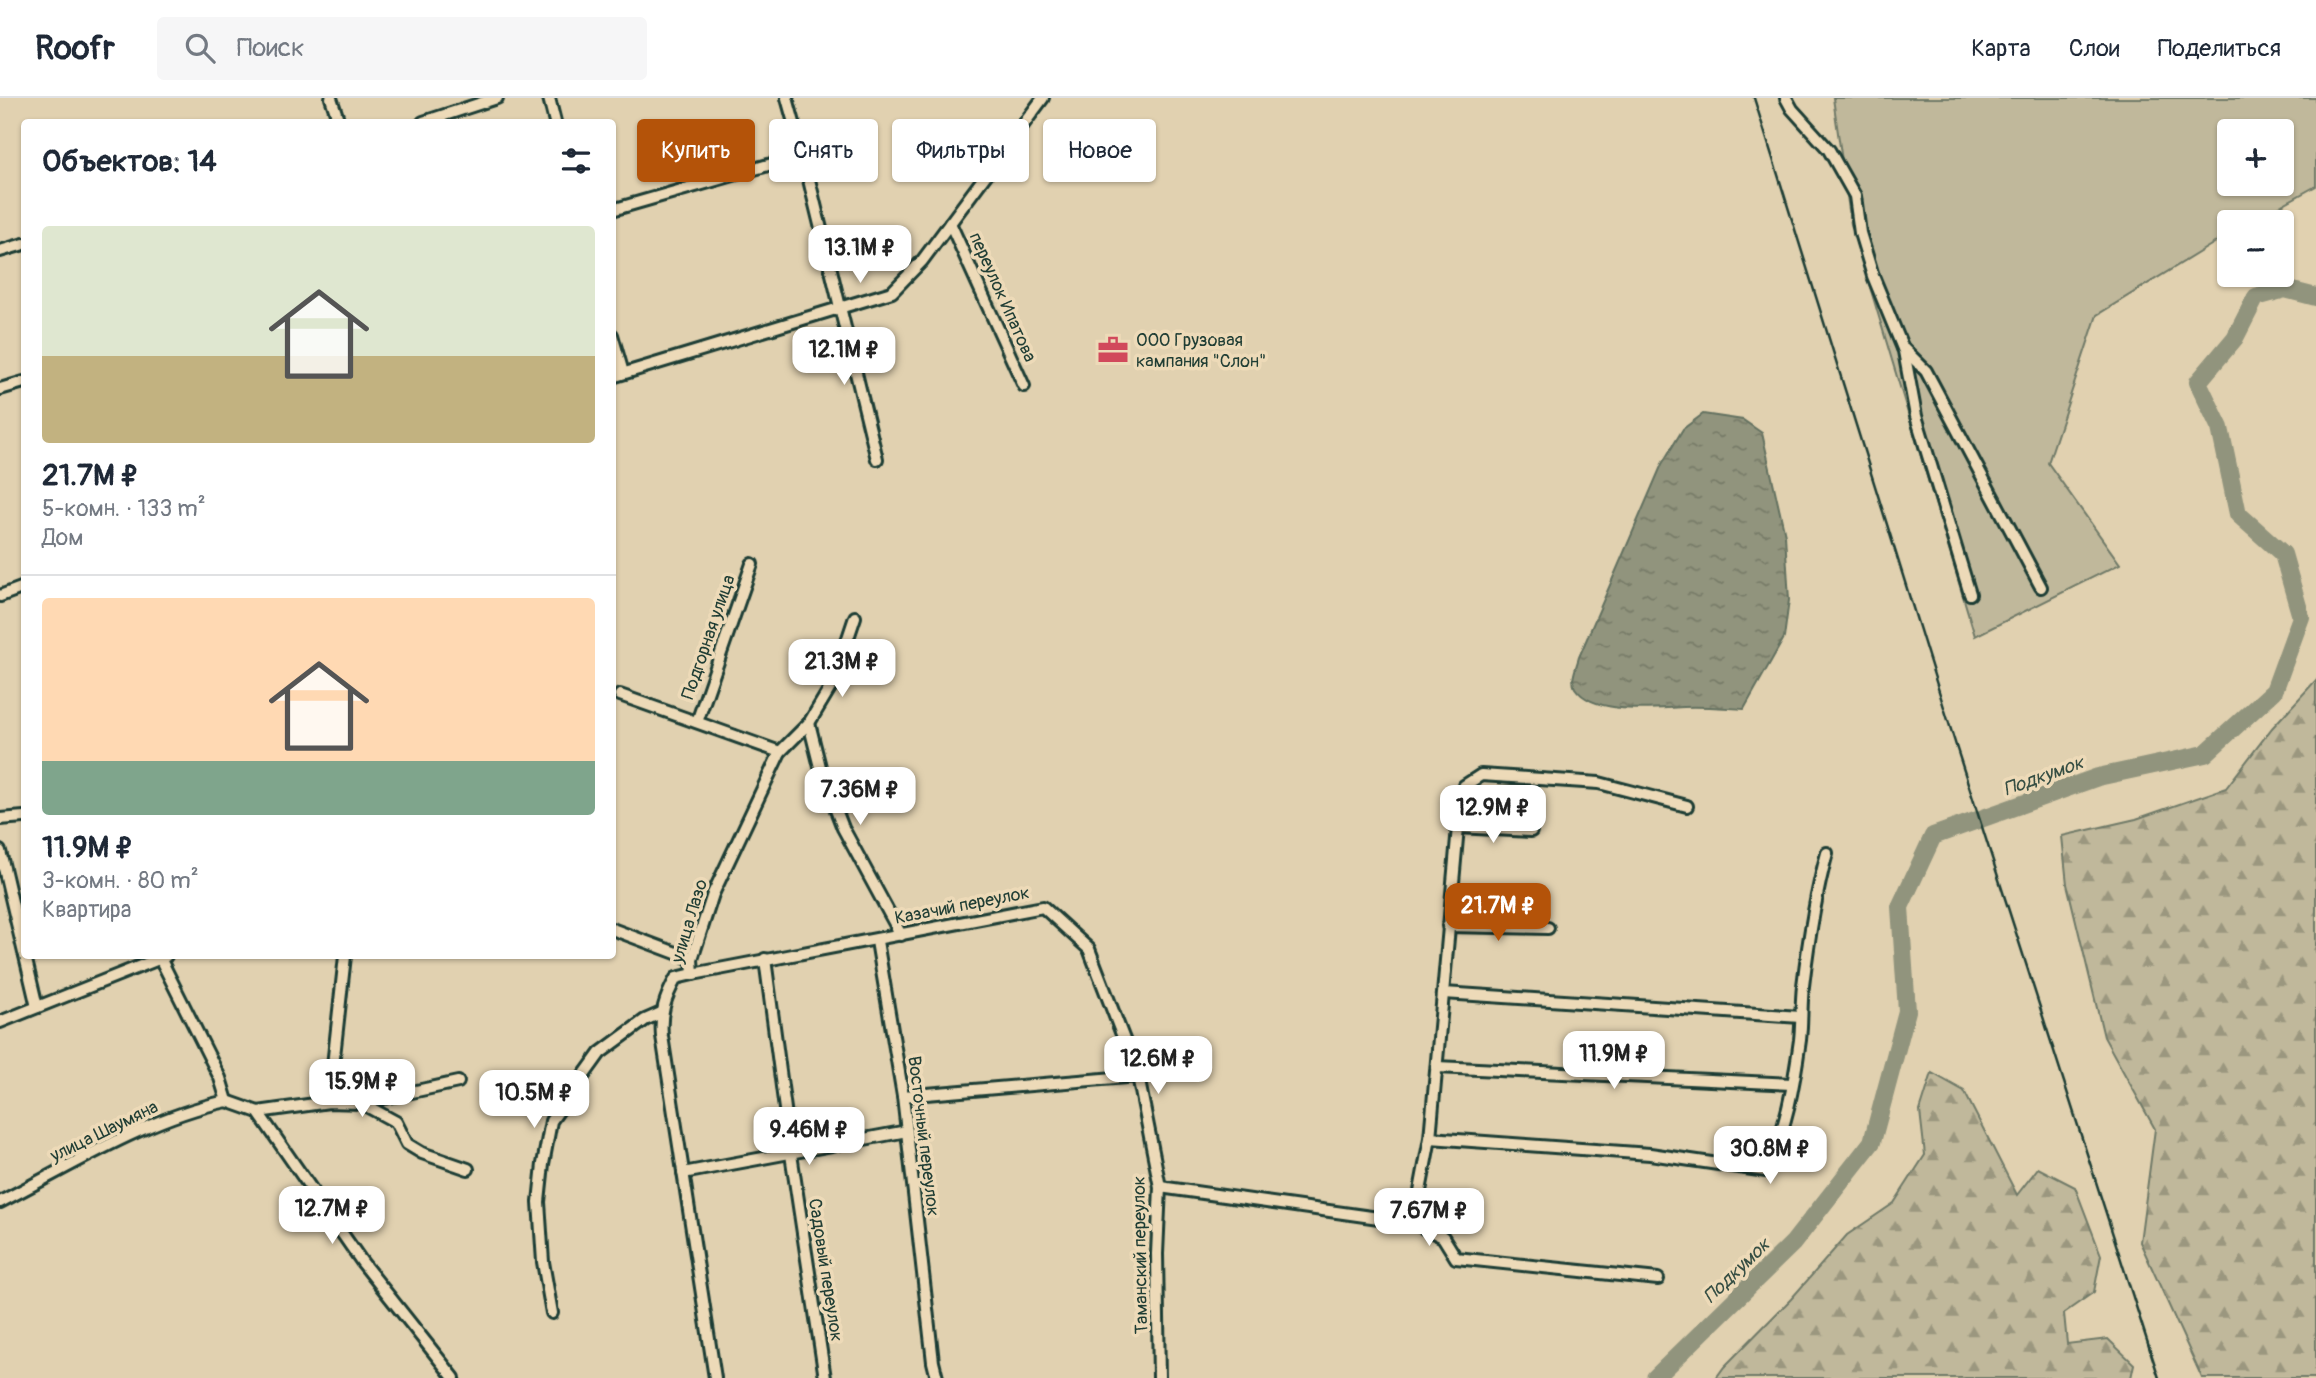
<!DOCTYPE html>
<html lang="ru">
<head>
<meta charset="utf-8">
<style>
  :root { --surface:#fff; --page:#f6f6f7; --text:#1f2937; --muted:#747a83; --line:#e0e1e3; --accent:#b45309 }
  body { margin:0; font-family:Pangolin,sans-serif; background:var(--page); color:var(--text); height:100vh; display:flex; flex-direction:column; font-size:26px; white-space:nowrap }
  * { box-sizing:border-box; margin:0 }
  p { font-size:23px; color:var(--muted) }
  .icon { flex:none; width:38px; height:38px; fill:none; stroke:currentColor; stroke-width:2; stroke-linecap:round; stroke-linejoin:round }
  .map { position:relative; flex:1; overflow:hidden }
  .sheet { position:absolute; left:21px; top:21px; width:595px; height:840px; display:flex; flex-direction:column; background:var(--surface); border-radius:7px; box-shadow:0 2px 5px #0004 }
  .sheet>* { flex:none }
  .hud { position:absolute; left:637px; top:21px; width:665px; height:63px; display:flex; gap:14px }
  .fabs { position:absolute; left:2217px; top:21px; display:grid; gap:14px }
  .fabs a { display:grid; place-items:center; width:77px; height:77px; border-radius:7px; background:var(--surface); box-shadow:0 2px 5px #0004; font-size:35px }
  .price { position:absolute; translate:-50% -60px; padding:0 16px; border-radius:14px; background:#fff; color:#222; font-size:23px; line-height:46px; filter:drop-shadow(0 2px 4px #0008) }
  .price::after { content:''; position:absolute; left:50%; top:42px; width:21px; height:16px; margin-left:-10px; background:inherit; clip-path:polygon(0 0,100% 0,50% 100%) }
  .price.selected { background:var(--accent); color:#fff }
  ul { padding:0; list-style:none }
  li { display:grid; align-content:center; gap:14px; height:371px; padding:0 21px }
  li+li { border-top:2px solid var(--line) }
  li span { display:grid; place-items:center; height:217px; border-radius:7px; color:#555 }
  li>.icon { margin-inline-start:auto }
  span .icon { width:126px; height:126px; fill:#fffc; stroke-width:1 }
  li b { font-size:30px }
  h2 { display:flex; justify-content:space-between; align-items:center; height:84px; padding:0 21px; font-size:30px }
  .chip { padding:0 24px; border-radius:7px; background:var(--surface); box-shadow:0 2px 5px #0004; font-size:24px; line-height:63px }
  .chip.selected { background:var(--accent); color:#fff }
  header { display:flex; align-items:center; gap:42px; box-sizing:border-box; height:98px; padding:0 35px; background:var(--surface); border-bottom:2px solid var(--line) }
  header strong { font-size:33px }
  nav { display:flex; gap:38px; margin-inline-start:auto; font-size:24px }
  .search { width:490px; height:63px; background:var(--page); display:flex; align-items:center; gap:18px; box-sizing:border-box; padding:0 24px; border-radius:7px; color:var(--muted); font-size:26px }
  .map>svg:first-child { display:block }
  .green { fill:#c0b89b; stroke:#707a68; stroke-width:2; fill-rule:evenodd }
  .forest { fill:url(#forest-firs); stroke:#707a68; stroke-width:2 }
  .water { fill:url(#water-ripples); stroke:#637160; stroke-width:2 }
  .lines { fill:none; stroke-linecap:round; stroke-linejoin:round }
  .river { stroke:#91947d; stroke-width:18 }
  .minor-casing { stroke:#1f3d34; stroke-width:16 }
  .minor { stroke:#eddab8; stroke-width:10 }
  .rail { stroke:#1f3d34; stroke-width:2.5 }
  .labels { text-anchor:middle; stroke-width:7; stroke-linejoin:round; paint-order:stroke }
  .street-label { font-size:18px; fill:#1f3d34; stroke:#eddab8 }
  .poi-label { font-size:18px; fill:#1f3d34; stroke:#eddab8; text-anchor:start }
  .water-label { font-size:19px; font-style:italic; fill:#364e43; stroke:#eddab8 }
</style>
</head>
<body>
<header>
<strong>Roofr</strong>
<div class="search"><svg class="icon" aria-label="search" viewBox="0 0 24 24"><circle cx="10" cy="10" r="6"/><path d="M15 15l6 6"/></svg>Поиск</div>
<nav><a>Карта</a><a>Слои</a><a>Поделиться</a></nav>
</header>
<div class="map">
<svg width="2316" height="1280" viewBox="0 0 2316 1280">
  <defs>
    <pattern id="forest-firs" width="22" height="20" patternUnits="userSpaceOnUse" patternTransform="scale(1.75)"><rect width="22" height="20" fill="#c0b89b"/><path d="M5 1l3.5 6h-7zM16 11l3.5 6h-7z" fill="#9b977f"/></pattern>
    <pattern id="water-ripples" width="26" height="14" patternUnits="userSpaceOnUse" patternTransform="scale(1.75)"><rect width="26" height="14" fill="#91947d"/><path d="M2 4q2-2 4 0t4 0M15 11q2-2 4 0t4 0" fill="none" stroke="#767a67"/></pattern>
  </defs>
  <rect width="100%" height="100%" fill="#e1d1b0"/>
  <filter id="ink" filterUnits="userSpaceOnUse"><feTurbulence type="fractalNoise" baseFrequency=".0143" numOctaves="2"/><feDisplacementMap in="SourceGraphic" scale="14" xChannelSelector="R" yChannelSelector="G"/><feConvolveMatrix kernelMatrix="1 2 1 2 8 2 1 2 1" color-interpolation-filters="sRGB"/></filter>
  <g filter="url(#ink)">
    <!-- green -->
    <path class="green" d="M1833,0H2316V88L2251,124H2230L2229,136L2097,217L2048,365L2120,466L1975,538L1851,126ZM2230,33H2282V86H2230Z"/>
    <!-- forest -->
    <g class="forest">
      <polygon points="2316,582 2316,1280 2202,1280 2140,1144 2155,1031 2104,939 2067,786 2062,738 2136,721 2226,690 2272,630"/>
      <polygon points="1932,975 1964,993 2017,1097 2038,1070 2075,1089 2101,1157 2094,1194 2064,1215 2067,1246 2108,1241 2134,1266 2131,1280 1716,1280 1724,1269 1791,1201 1847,1137 1894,1105 1925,1057 1920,1013"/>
    </g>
    <!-- water -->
    <path class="water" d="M1703,316L1743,322L1762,335L1785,437L1789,502L1784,540L1744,611C1724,610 1704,608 1684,609C1656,610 1594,618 1575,590C1570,581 1577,568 1579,559L1662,366L1683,331Z"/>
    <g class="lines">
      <!-- river -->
      <polyline class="river" points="1655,1280 1793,1145 1872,1044 1907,913 1900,809 1933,738 2098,679 2205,656 2274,593 2301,519 2283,456 2238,416 2220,330 2198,284 2235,240 2256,199 2285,191 2316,199"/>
      <!-- minor casing -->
      <g class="minor-casing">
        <g id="minor">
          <polyline points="331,0 339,24"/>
          <polyline points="549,0 555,24"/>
          <polyline points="787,0 803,57 877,361"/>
          <polyline points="1786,0 1792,11 1829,52 1855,98 1860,135 1873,178 1904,253 1916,318 1970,496"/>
          <polyline points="423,24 497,0"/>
          <polyline points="612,112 803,57"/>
          <polyline points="950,125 1024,288"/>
          <polyline points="0,153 24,146"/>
          <polyline points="612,237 623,275"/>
          <polyline points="1903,250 1926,273 2041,489"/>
          <polyline points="612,279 892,194 922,163 1043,0"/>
          <polyline points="0,291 24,284"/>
          <polyline points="0,498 24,489"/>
          <polyline points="620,597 780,654"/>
          <polyline points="697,624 752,466"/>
          <polyline points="809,625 821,673 843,730 901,837"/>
          <polyline points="0,721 24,719"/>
          <polyline points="1458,729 1531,733"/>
          <polyline points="0,753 24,855"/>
          <polyline points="1448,828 1548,830"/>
          <polyline points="612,831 692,861"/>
          <polyline points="877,843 903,998 933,1264 937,1280"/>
          <polyline points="25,858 37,909"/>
          <polyline points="160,860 220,980 227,1003"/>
          <polyline points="765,861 791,1056 825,1280"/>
          <polyline points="693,876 1043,809 1089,851 1138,978"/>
          <polyline points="1444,895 1801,919"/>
          <polyline points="0,924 166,858"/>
          <polyline points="1437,969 1792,986"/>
          <polyline points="903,998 1138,978 1160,1089 1157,1156 1159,1280"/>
          <polyline points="227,1003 258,1014 362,1164 454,1280"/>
          <polyline points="329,1004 345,858"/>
          <polyline points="361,1005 396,1024 407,1046 422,1055 468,1071"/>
          <polyline points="258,1014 329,1004 361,1005 458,984"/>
          <path d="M1430,1040L1650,1056L1766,1073C1786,1033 1794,986 1800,942C1802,924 1801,906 1803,888C1808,846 1816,795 1827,755"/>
          <polyline points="683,1075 907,1033"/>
          <polyline points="1160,1089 1414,1125 1430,1040 1458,729 1464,688 1481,677 1599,685 1687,708"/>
          <path d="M0,1104C73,1067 146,1020 227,1003"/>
          <polyline points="1414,1125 1443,1139 1456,1160 1658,1181"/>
          <polyline points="552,1215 543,1164 539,1104 543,1066 551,1023 600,955 645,922 661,915"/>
          <path d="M715,1280L662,938C660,915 665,900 676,880L693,876L692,861L713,796L780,654L809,625L833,585L855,519"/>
        </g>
      </g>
      <!-- minor -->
      <use href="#minor" class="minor"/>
      <!-- rail -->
      <polyline class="rail" points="1754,0 1957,651 2159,1280"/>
    </g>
  </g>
  <!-- icons -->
  <defs>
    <g id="office-bare" transform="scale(2.415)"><path d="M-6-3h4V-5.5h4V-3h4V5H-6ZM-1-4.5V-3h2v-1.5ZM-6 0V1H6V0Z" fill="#d1495b" stroke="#eddab8" stroke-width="2.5" paint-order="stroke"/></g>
  </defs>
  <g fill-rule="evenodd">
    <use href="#office-bare" x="1113" y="252"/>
  </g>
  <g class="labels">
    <!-- street labels -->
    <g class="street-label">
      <text transform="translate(1003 199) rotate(66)" y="6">переулок Ипатова</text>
      <text transform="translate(708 539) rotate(-71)" y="6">Подгорная улица</text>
      <text transform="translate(962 807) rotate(-11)" y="6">Казачий переулок</text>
      <text transform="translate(689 823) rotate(-73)" y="6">улица Лазо</text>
      <text transform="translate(104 1033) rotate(-26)" y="6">улица Шаумяна</text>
      <text transform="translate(924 1038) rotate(83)" y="6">Восточный переулок</text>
      <text transform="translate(1140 1157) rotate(-91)" y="6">Таманский переулок</text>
      <text transform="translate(826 1172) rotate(81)" y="6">Садовый переулок</text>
    </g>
    <!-- poi labels -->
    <g class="poi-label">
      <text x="1136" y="248">ООО Грузовая<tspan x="1136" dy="21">кампания "Слон"</tspan></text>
    </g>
    <!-- water labels -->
    <g class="water-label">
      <text transform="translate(2043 677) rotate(-20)" y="7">Подкумок</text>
      <text transform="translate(1736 1172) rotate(-44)" y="7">Подкумок</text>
    </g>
  </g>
</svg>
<div class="fabs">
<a>+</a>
<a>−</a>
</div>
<b class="price" style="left:860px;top:187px">13.1M ₽</b>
<b class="price" style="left:844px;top:289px">12.1M ₽</b>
<b class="price" style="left:842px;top:601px">21.3M ₽</b>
<b class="price" style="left:860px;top:729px">7.36M ₽</b>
<b class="price" style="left:1493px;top:747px">12.9M ₽</b>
<b class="price selected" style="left:1498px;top:845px">21.7M ₽</b>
<b class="price" style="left:1614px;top:993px">11.9M ₽</b>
<b class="price" style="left:1158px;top:998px">12.6M ₽</b>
<b class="price" style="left:362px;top:1021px">15.9M ₽</b>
<b class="price" style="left:534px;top:1032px">10.5M ₽</b>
<b class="price" style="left:809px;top:1069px">9.46M ₽</b>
<b class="price" style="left:1770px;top:1088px">30.8M ₽</b>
<b class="price" style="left:332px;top:1148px">12.7M ₽</b>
<b class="price" style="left:1429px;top:1150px">7.67M ₽</b>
<div class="hud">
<a class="chip selected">Купить</a>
<a class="chip">Снять</a>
<a class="chip">Фильтры</a>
<a class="chip">Новое</a>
</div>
<section class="sheet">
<h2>Объектов: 14<svg class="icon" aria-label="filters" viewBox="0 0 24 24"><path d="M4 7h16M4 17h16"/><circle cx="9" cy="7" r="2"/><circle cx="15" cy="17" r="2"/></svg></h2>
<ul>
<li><span style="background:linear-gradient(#dfe7d0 60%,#c2b280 0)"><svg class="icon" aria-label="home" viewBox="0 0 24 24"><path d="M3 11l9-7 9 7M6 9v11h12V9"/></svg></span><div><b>21.7M ₽</b><p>5-комн. · 133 m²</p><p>Дом</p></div></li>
<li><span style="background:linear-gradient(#ffd9b3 75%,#7fa58c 0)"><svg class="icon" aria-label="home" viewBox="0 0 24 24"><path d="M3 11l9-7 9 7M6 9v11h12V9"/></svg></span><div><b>11.9M ₽</b><p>3-комн. · 80 m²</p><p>Квартира</p></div></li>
</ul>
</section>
</div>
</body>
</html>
